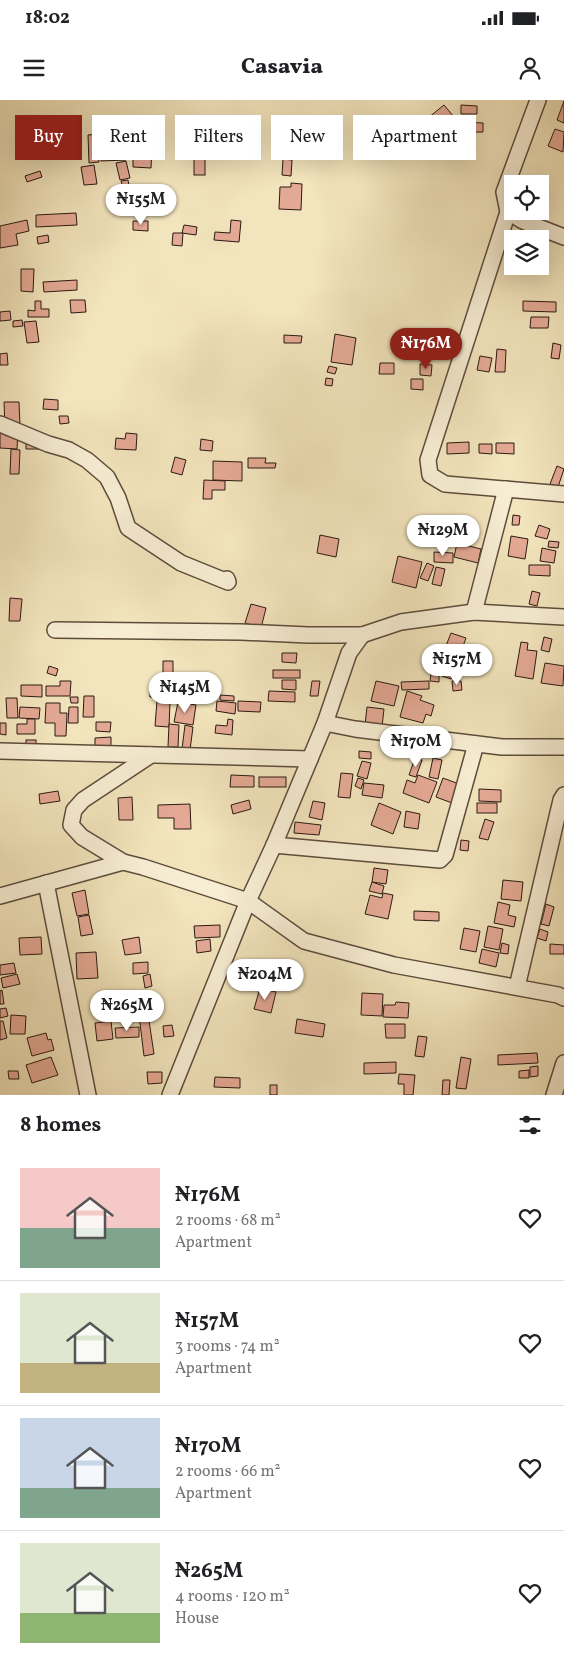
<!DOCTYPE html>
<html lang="en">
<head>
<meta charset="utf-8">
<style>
  :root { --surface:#fff; --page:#f6f6f6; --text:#202124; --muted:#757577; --line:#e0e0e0; --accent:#8f2418 }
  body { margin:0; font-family:Vollkorn,serif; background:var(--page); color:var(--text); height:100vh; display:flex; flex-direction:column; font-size:19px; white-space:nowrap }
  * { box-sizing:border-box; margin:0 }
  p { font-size:16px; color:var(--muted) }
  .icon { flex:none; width:28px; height:28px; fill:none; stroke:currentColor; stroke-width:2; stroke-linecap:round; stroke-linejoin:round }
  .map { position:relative; height:995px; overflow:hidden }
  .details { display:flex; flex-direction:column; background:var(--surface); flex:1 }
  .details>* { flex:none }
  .top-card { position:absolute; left:15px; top:15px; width:535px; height:45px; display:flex; gap:10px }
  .tools { position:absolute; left:504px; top:75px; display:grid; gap:10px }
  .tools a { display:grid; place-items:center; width:45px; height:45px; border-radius:0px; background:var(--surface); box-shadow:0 5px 20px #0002; font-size:25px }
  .price { position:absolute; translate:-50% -42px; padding:0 11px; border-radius:18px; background:#fff; color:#222; font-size:16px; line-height:32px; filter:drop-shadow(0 1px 2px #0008) }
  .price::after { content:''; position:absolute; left:50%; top:30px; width:15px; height:11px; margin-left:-8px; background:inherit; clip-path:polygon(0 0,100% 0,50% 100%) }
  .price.active { background:var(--accent); color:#fff }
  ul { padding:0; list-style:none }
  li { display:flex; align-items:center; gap:15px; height:125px; padding:0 20px }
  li+li { border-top:1px solid var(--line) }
  li span { display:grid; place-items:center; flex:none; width:140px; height:100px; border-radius:0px; color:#555 }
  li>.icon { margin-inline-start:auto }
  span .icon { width:60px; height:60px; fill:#fffc; stroke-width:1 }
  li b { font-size:21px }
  h2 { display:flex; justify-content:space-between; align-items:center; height:60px; padding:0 20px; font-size:21px }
  .chip { padding:0 18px; border-radius:0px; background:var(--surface); box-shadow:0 5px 20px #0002; font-size:18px; line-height:45px }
  .chip.active { background:var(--accent); color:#fff }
  .status { display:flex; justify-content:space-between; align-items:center; height:35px; padding:0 25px; background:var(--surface); direction:ltr }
  .status svg { height:14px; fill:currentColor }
  header { display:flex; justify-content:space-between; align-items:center; height:65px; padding:0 20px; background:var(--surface); font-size:22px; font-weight:800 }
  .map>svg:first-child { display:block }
  .building { fill:#e4a994; stroke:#2b1a12 }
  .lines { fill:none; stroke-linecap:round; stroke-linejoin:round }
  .minor-casing { stroke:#5d4c3c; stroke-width:18 }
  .minor { stroke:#f7edd3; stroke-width:15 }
</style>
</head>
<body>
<div class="status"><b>18:02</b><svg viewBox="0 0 49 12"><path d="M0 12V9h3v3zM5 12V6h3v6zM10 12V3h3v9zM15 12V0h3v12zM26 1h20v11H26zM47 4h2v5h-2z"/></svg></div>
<header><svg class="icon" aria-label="menu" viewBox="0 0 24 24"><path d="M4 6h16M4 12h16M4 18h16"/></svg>Casavia<svg class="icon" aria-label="person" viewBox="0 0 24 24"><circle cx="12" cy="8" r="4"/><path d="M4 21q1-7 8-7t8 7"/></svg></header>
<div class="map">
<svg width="564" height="995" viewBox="0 0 564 995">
  <rect width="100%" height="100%" fill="#f2e4bc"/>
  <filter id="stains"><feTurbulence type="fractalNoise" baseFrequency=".004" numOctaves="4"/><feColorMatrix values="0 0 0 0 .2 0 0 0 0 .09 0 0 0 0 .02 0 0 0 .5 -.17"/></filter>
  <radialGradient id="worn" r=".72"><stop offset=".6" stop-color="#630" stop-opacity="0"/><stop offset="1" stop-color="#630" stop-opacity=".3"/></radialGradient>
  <!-- building -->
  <g class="building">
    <polygon points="564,1 564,23 557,20"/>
    <polygon points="444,5 454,17 438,31 428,18"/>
    <polygon points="461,5 477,6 477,14 461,14"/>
    <polygon points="463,22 483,23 483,32 463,32"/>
    <polygon points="555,29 564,32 563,52 548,46"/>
    <polygon points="46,31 54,32 53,41 45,40"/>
    <polygon points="143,32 153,33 152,42 142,41"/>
    <polygon points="98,34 99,62 89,63 88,35"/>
    <polygon points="138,43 152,44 151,68 133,67 133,59 138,59"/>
    <polygon points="125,51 126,60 101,61 101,52"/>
    <rect x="194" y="56" width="11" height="19"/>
    <polygon points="283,59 292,60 291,76 282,75"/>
    <polygon points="126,61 130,78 120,80 116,63"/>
    <polygon points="94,65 97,84 84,85 81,67"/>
    <polygon points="40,71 42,77 27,82 25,76"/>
    <polygon points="128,80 129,86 123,87 121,81"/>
    <polygon points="291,83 302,84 301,110 279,109 280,87 291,87"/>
    <polygon points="76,113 77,125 36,127 36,115"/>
    <polygon points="27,120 29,131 16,134 18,145 0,148 0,126"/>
    <polygon points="231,120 241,121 239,142 214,140 215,132 230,133"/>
    <polygon points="133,121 148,121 148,131 133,130"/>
    <polygon points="184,125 197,127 196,135 182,133"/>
    <polygon points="173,133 183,133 182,146 172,145"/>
    <polygon points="48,135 49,142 38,144 37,137"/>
    <polygon points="504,142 512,144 510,150 502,148"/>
    <polygon points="21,169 34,169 33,192 21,191"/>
    <polygon points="77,180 77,190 44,192 43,182"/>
    <polygon points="70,200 85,200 86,212 71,213"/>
    <polygon points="35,201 41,201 41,209 49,209 49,217 28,217 28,210 35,211"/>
    <polygon points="523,201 556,202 556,212 523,211"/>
    <polygon points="10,211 11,220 0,221 0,212"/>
    <polygon points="531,217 549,217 548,228 530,228"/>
    <polygon points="22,220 23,226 13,227 13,221"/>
    <polygon points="36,221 39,242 27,243 24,222"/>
    <polygon points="335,234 356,238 352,265 331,262"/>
    <polygon points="284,235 302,236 301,243 284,243"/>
    <polygon points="553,243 561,245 559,259 551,258"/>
    <polygon points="497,249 506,250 505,272 495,272"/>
    <polygon points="7,253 8,265 0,265 0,254"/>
    <polygon points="480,256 492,258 489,272 477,270"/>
    <polygon points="380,263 394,263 394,274 379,274"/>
    <polygon points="420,264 432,265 431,276 420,275"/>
    <polygon points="329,266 337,268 335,274 327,272"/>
    <polygon points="326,278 333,279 332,286 325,285"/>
    <polygon points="411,279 423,279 423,290 411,289"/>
    <polygon points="44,299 58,300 58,310 43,309"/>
    <polygon points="4,302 19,302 20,326 5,326"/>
    <polygon points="59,316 68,316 69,323 60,324"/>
    <polygon points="0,331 18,332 17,349 0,348"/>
    <polygon points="126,333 137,334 136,350 115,349 116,338 125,339"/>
    <polygon points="26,337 43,349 26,349"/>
    <polygon points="201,339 213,341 212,351 200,350"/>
    <polygon points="469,342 469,353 447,354 447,343"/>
    <polygon points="496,343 514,343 514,354 496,353"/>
    <polygon points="479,344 492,344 492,354 479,353"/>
    <polygon points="11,349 20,350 19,374 10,374"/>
    <polygon points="175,357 186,360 182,375 171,372"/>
    <polygon points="248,358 266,358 265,363 276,363 275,368 248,368"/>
    <polygon points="213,361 242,362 242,381 213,380"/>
    <polygon points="557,366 564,369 558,387 550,384"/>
    <polygon points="204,380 225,381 225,390 212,390 212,399 203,399"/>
    <polygon points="513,415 520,416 519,425 512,425"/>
    <polygon points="539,425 550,429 547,439 535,436"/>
    <polygon points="320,435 339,439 336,457 317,453"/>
    <polygon points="511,436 528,439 525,459 508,456"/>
    <polygon points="549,441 559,442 558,448 548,447"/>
    <polygon points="457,443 481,449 478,463 454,457"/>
    <polygon points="542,448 556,451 554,463 540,461"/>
    <polygon points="434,452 453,453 453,463 434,462"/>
    <polygon points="398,456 422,462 416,488 392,482"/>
    <polygon points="427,463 434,466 428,481 420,478"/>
    <polygon points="529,465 550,465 550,476 529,475"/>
    <polygon points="436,467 445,469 441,486 432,484"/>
    <polygon points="532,491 540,493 537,506 529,504"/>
    <polygon points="10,498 22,499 20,521 9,521"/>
    <polygon points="251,504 266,508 261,528 245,523"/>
    <polygon points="451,533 466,538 451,579 442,576 447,564 440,561"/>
    <polygon points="544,537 552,539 549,552 541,550"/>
    <polygon points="521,542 528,543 527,550 537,551 533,579 515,576"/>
    <polygon points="282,553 297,553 296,563 282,562"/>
    <polygon points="163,561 173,561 173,574 163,573"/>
    <polygon points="545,563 564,566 563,586 541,583"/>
    <polygon points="49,566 58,569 56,576 47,573"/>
    <rect x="273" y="570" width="27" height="8"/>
    <polygon points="431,574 439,575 439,582 430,581"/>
    <polygon points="282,580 296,580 296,590 282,589"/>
    <polygon points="60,581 71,581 70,596 46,596 46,586 60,586"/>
    <polygon points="312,581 320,581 318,596 310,596"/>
    <polygon points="376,581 399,586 394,606 371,601"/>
    <polygon points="429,581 429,589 402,590 401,582"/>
    <polygon points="452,581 461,581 462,590 453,591"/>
    <polygon points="21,585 42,585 42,597 21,596"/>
    <polygon points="150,585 174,586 174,598 150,597"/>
    <polygon points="269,591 295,592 295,602 268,601"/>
    <polygon points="407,591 422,596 420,600 434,605 431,616 426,614 423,623 400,617"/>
    <polygon points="220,595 234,596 234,601 220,600"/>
    <polygon points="84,596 94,596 94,617 83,617"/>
    <polygon points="70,597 78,597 78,603 71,603"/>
    <polygon points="6,598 17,598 18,618 7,618"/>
    <polygon points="157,601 170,602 169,627 155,626"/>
    <polygon points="217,601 236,603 235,614 216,611"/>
    <polygon points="238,601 261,602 260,612 238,611"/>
    <polygon points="178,602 196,605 193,625 174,622"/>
    <polygon points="46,603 60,603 60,613 67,613 66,636 55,636 55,623 45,623"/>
    <polygon points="20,607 40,608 39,619 19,618"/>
    <polygon points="69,607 78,607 78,623 68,623"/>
    <polygon points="367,607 384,609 382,627 365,625"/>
    <polygon points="27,619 35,619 35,634 17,634 17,624 27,624"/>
    <polygon points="228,619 233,620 232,635 215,633 216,625 227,626"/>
    <polygon points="96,622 111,622 110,632 96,631"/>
    <polygon points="0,623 6,623 6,635 0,634"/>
    <polygon points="169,624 179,625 178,647 168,647"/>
    <polygon points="185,625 193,627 190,650 182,649"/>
    <polygon points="111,637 111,647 95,648 95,638"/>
    <rect x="26" y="640" width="10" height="6"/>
    <polygon points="359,651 371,652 371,659 359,658"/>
    <polygon points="415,658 422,660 416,677 409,675"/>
    <polygon points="433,658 442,660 438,679 429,677"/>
    <polygon points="362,661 371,663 367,679 357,676"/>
    <polygon points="341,673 353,674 350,698 338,697"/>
    <polygon points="231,675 254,676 254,687 230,687"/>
    <polygon points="418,675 437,682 429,703 403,693 407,680 415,683"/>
    <rect x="259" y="677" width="27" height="10"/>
    <polygon points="358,678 364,680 361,689 355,686"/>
    <polygon points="443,678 459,684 452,703 436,697"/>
    <polygon points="364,683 384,685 382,698 362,695"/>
    <polygon points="479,689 501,690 501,702 479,701"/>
    <polygon points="58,691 60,701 40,704 39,694"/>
    <polygon points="132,697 133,720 119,720 118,698"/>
    <polygon points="249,700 251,709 233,714 231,705"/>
    <polygon points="313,701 325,703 322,720 309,717"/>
    <polygon points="379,703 401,712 393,734 371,725"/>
    <rect x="477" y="703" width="20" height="10"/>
    <polygon points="190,704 191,729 174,729 174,718 158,718 158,705"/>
    <polygon points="406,711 420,714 418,729 404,727"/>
    <polygon points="485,719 494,722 488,740 479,738"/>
    <polygon points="295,722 321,725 319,735 294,733"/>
    <polygon points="461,740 469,741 468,751 460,750"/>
    <polygon points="374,768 388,770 386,784 372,782"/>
    <polygon points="503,780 523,782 521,801 501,799"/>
    <polygon points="372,782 384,786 382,794 369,791"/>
    <polygon points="85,790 89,814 77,816 72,793"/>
    <polygon points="383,793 393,795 388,819 365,814 370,795 382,798"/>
    <polygon points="498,802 510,805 508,815 516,817 514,827 494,823"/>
    <polygon points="546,804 554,807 549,826 541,824"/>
    <polygon points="414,811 439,812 439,821 414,820"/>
    <polygon points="89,815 93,834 81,836 78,817"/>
    <polygon points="220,825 220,837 195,838 194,826"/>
    <polygon points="488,826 503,829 499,850 484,847"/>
    <polygon points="464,828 480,831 476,852 460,849"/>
    <polygon points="540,829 548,832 546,841 537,838"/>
    <polygon points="41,837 42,854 20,855 19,838"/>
    <polygon points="139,837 141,853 125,855 122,840"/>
    <polygon points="210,839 211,851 197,853 196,841"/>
    <polygon points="502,843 509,845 508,854 500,853"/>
    <polygon points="550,844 564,845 564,854 550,854"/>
    <polygon points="482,849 499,853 496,867 479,863"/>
    <polygon points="96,852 98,878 77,879 76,853"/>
    <polygon points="148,862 148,873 133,874 133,863"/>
    <polygon points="14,863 16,873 0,875 0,865"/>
    <polygon points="17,874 20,884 3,888 1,878"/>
    <polygon points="150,874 152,886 145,888 143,876"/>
    <polygon points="260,888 276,892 271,913 254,909"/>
    <polygon points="2,890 4,904 0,904 0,891"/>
    <polygon points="362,893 383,894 382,916 361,915"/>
    <polygon points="396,902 409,903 408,918 383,917 384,905 395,905"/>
    <polygon points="6,908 8,916 0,918 0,909"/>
    <polygon points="148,914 154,954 144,956 139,915"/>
    <polygon points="11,915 26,916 25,934 10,934"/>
    <polygon points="297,919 325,924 323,937 295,933"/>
    <polygon points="0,921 3,921 7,938 0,940"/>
    <polygon points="111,921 113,939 97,941 95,923"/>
    <polygon points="385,924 405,924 405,938 386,938"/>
    <polygon points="172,925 174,936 164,937 163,926"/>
    <polygon points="139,927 139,937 116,938 115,928"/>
    <polygon points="46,933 48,940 51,939 54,950 32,956 27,938"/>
    <polygon points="418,936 427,937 424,957 415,956"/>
    <polygon points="537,953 538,963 498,965 498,955"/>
    <polygon points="51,957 58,975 32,983 26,965"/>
    <polygon points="461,957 471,959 466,989 456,988"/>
    <polygon points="396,962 396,973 364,974 364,963"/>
    <polygon points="538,966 538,976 530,977 530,967"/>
    <polygon points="529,970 529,978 519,978 519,971"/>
    <polygon points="8,971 18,971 19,979 9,979"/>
    <polygon points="147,972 162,972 162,983 148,984"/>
    <polygon points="399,974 415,975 413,995 404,995 404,984 398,984"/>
    <polygon points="215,977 240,978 240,988 214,987"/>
    <polygon points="443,980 450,980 449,995 442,995"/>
    <rect x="270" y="985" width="7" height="10"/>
  </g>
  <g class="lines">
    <!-- minor casing -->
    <g class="minor-casing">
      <g id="minor">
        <polyline points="538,0 504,92 508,112 523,121 564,137"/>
        <polyline points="508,112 428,360 430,375 445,384 564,394"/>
        <polyline points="0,324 48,344 69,350 87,360 107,377 118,398 128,428 181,463 228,482 227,479"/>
        <polyline points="474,512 506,389"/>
        <polyline points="55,530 241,532 308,535 362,535 401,522 474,512 564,517"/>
        <polyline points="325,623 355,629 502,647 564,647"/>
        <polyline points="0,651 310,659"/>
        <polyline points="274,745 440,760 445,755 476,644"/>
        <polyline points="123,762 82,737 71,725 74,710 83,700 151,655"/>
        <polyline points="46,783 88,995"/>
        <polyline points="0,796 123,762 143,767 248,801 304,841 394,865 558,895 564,898"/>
        <polyline points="517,887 561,700 564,695"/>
        <polyline points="170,995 248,801 274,745 325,623 349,553 362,535"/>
        <polyline points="554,995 564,963"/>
      </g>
    </g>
    <!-- minor -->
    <use href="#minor" class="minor"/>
  </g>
  <rect width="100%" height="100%" filter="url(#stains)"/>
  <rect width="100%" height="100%" fill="url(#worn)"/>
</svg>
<div class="tools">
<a><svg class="icon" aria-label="locate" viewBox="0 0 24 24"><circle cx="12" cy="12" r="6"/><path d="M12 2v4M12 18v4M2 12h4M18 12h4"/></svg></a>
<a><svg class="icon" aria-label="layers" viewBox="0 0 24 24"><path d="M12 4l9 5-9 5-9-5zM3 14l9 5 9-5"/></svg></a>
</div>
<b class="price" style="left:141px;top:126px">₦155M</b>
<b class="price active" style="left:426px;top:270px">₦176M</b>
<b class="price" style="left:443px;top:457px">₦129M</b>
<b class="price" style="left:457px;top:586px">₦157M</b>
<b class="price" style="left:185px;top:614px">₦145M</b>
<b class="price" style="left:416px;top:668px">₦170M</b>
<b class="price" style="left:265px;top:901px">₦204M</b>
<b class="price" style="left:127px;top:932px">₦265M</b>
<div class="top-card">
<a class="chip active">Buy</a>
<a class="chip">Rent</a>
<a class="chip">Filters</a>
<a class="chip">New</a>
<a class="chip">Apartment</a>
</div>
</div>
<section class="details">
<h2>8 homes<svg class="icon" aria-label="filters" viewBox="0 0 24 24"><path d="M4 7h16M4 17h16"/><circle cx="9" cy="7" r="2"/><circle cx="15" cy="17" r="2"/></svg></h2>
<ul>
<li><span style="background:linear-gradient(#f6c9c9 60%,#7fa58c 0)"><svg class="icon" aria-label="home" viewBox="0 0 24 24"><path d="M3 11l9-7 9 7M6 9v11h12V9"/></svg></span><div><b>₦176M</b><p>2 rooms · 68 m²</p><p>Apartment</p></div><svg class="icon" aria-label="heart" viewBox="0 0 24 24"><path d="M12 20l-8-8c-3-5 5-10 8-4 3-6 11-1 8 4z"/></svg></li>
<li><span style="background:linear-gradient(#dfe7d0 70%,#c2b280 0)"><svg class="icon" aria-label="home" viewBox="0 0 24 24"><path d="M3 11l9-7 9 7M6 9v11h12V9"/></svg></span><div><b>₦157M</b><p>3 rooms · 74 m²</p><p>Apartment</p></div><svg class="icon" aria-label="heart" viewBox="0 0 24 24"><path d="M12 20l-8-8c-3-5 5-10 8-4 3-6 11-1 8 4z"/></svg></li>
<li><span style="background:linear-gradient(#c9d6e8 70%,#7fa58c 0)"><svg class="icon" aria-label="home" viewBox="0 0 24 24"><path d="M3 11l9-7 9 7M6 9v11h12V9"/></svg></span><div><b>₦170M</b><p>2 rooms · 66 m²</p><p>Apartment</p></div><svg class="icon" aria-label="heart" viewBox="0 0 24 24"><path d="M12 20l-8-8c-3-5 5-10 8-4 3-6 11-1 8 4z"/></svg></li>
<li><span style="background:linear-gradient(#dfe7d0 70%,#8fb573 0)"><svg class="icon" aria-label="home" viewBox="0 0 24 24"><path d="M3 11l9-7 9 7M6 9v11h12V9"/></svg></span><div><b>₦265M</b><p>4 rooms · 120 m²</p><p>House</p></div><svg class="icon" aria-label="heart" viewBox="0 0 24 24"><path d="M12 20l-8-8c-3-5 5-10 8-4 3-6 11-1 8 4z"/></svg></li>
</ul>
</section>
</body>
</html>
